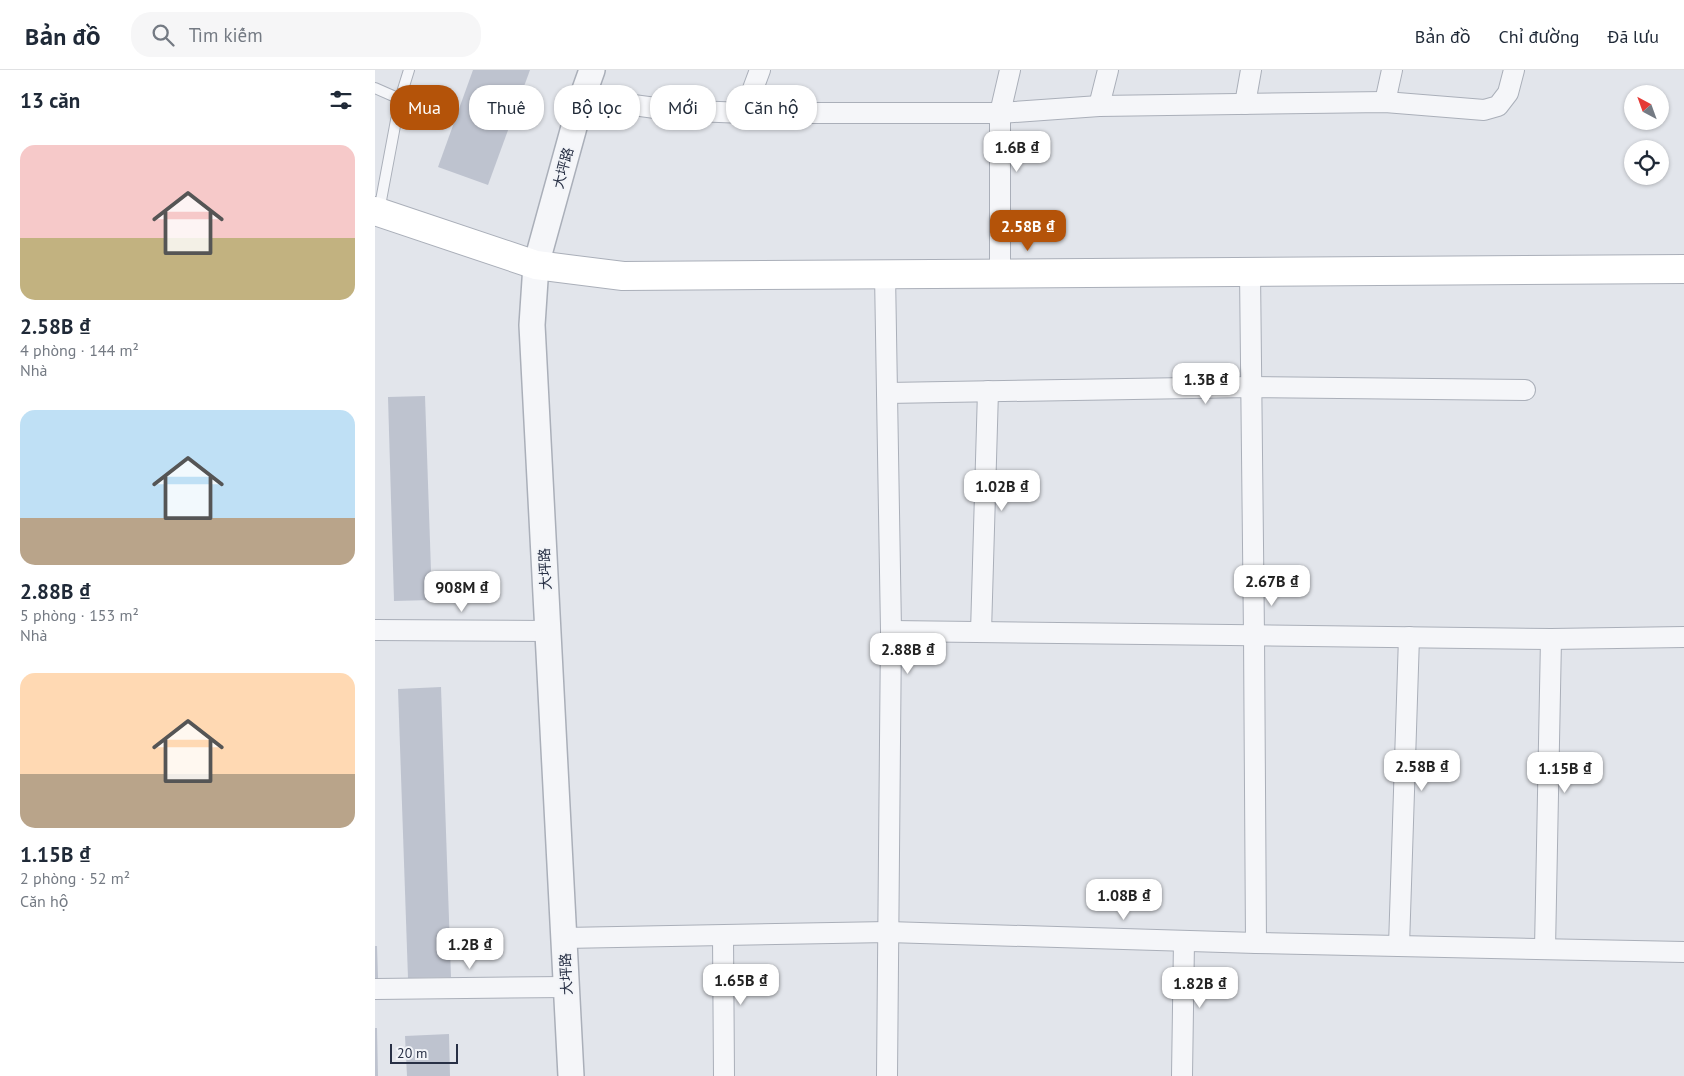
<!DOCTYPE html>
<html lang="vi">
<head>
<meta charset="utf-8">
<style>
  :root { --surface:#fff; --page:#f6f6f7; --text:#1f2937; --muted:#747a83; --line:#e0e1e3; --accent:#b45309 }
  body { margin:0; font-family:"PT Sans","Noto Sans SC",sans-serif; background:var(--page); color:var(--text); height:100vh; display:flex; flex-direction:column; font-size:19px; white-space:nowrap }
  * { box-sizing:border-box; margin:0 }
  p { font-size:16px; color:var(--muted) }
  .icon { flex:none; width:28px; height:28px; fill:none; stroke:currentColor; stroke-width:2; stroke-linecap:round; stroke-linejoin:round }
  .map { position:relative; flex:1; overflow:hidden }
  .sheet { display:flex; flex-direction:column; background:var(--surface); width:375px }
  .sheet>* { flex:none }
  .hud { position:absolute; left:15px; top:15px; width:475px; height:45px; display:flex; gap:10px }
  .needle { width:32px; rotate:319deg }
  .buttons { position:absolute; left:1249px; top:15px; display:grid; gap:10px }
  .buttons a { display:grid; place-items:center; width:45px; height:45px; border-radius:50%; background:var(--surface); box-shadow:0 1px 4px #0004; font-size:25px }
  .scale { position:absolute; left:15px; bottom:12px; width:68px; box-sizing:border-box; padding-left:5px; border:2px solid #283045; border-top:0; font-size:14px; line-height:18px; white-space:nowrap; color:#283045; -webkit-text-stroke:4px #f2f4f8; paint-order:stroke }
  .price { position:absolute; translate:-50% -42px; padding:0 11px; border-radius:10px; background:#fff; color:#222; font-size:16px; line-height:32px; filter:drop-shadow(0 1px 2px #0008) }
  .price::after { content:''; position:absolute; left:50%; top:30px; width:15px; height:11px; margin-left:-8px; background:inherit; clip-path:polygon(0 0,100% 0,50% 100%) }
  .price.on { background:var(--accent); color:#fff }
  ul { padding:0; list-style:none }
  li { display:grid; align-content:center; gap:10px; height:265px; padding:0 20px }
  li span { display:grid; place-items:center; height:155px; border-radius:15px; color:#555 }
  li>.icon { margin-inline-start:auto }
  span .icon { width:90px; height:90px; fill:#fffc; stroke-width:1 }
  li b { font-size:21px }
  h2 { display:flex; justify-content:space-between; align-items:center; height:60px; padding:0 20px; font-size:21px }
  .pill { padding:0 18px; border-radius:20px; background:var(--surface); box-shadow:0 1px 4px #0004; font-size:18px; line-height:45px }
  .pill.on { background:var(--accent); color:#fff }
  header { display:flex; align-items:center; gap:30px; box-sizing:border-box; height:70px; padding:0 25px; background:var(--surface); border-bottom:1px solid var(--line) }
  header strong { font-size:24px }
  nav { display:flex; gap:28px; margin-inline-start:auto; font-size:18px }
  .search { width:350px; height:45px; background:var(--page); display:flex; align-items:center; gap:12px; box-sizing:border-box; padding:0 18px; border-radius:20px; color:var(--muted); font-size:19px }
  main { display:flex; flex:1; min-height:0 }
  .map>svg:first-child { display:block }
  .building { fill:#bec3cf }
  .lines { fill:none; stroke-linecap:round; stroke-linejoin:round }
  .service-casing { stroke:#aaafb9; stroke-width:12 }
  .minor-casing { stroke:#aaafb9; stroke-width:22 }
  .tertiary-casing { stroke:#aaafb9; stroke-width:28 }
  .secondary-casing { stroke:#aaafb9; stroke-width:30 }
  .service { stroke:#f5f6f9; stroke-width:10 }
  .minor { stroke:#f5f6f9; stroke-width:20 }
  .tertiary { stroke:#f5f6f9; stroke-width:25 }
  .secondary { stroke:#fff; stroke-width:28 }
  .labels { text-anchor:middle; stroke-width:4; stroke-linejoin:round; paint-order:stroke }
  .street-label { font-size:14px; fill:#283045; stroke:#f2f4f8 }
</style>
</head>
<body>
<header>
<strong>Bản đồ</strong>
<div class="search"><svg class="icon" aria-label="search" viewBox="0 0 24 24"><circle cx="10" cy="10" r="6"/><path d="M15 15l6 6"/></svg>Tìm kiếm</div>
<nav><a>Bản đồ</a><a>Chỉ đường</a><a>Đã lưu</a></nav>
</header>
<main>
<section class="sheet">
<h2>13 căn<svg class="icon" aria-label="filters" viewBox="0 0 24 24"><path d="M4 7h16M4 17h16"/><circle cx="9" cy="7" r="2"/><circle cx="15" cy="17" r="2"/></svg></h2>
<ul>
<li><span style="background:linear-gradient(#f6c9c9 60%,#c2b280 0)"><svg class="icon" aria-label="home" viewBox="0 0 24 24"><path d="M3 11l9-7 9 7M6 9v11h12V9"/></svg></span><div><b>2.58B ₫</b><p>4 phòng · 144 m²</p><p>Nhà</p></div></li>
<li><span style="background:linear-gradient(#bfe0f5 70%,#b9a48a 0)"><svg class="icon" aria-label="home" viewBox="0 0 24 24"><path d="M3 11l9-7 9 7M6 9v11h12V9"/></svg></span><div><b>2.88B ₫</b><p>5 phòng · 153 m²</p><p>Nhà</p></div></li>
<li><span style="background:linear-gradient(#ffd9b3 65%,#b9a48a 0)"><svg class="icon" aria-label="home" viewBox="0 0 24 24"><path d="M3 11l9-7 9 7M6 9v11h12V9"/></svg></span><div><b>1.15B ₫</b><p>2 phòng · 52 m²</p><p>Căn hộ</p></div></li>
</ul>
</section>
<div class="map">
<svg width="1309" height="1006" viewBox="0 0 1309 1006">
  <rect width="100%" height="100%" fill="#e2e5eb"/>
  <!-- building -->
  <g class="building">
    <polygon points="98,0 155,0 113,115 63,97"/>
    <polygon points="50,326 57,530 19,531 13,327"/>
    <polygon points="66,617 76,907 33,908 23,619"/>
    <polygon points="0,876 2,876 3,908 0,908"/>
    <polygon points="0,958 2,958 3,1006 0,1006"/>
    <polygon points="74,964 75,1006 32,1006 30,966"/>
  </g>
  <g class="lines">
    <!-- service casing -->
    <g class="service-casing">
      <g id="service">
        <polyline points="0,18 25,29"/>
        <polyline points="4,141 25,29 34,0"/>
      </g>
    </g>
    <!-- minor casing -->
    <g class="minor-casing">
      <g id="minor">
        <polyline points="207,28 295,40 369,43 625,43 724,36 1010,32 1109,40 1123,36 1133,23 1139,0"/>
        <polyline points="1010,32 1017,0"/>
        <polyline points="870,34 876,0"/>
        <polyline points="724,36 733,0"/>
        <polyline points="369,43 385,0"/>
        <polyline points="875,202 879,565 881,873"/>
        <polyline points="625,203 625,43 635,0"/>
        <polyline points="510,204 516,561 512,1006"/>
        <polyline points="512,323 876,317 1150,320"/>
        <polyline points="0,560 173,561"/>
        <polyline points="516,561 1176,569 1309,567"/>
        <polyline points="606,562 613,321"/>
        <polyline points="348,866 349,1006"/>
        <polyline points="189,868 513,862 881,873 1309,882"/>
        <polyline points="1024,876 1034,567"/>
        <polyline points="1170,879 1176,569"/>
        <polyline points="0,919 191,917"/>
        <polyline points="807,1006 809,871"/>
      </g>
    </g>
    <!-- tertiary casing -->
    <g class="tertiary-casing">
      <polyline id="tertiary" points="196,1006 157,255 161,195 207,28 217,0"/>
    </g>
    <!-- secondary casing -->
    <g class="secondary-casing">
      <polyline id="secondary" points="0,141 161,195 248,206 1309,199"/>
    </g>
    <!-- service -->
    <use href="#service" class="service"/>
    <!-- minor -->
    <use href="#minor" class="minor"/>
    <!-- tertiary -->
    <use href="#tertiary" class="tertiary"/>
    <!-- secondary -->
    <use href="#secondary" class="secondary"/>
  </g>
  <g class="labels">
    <!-- street labels -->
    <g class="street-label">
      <text transform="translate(188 98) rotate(-75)" y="5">大坪路</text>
      <text transform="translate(170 499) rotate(-93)" y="5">大坪路</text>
      <text transform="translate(191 904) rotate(-93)" y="5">大坪路</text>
    </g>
  </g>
</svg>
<div class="buttons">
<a><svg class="needle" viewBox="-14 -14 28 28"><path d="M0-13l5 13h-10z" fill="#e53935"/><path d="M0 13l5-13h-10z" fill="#747a83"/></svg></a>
<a><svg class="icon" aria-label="locate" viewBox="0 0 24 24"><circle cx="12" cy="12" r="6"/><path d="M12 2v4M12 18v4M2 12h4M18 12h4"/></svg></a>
</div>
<div class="scale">20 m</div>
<b class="price" style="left:642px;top:103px">1.6B ₫</b>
<b class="price on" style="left:653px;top:182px">2.58B ₫</b>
<b class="price" style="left:831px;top:335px">1.3B ₫</b>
<b class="price" style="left:627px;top:442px">1.02B ₫</b>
<b class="price" style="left:897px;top:537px">2.67B ₫</b>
<b class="price" style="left:87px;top:543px">908M ₫</b>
<b class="price" style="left:533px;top:605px">2.88B ₫</b>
<b class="price" style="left:1047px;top:722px">2.58B ₫</b>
<b class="price" style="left:1190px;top:724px">1.15B ₫</b>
<b class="price" style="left:749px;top:851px">1.08B ₫</b>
<b class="price" style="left:95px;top:900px">1.2B ₫</b>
<b class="price" style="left:366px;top:936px">1.65B ₫</b>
<b class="price" style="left:825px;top:939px">1.82B ₫</b>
<div class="hud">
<a class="pill on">Mua</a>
<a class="pill">Thuê</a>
<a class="pill">Bộ lọc</a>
<a class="pill">Mới</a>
<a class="pill">Căn hộ</a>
</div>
</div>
</main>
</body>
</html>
